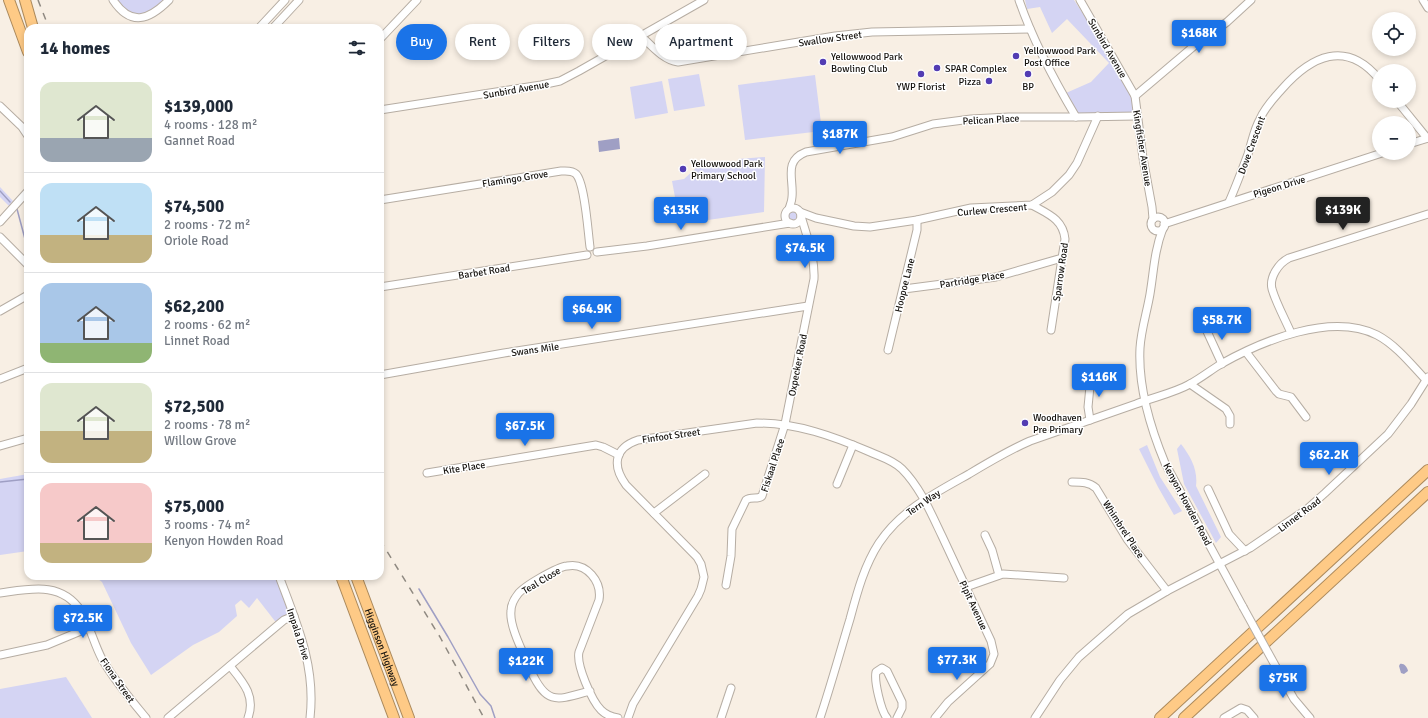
<!DOCTYPE html>
<html lang="en">
<head>
<meta charset="utf-8">
<style>
  :root { --surface:#fff; --page:#f6f6f7; --text:#1f2937; --muted:#747a83; --line:#e0e1e3; --accent:#1a73e8 }
  body { margin:0; font-family:Signika,sans-serif; background:var(--page); color:var(--text); height:100vh; display:flex; flex-direction:column; font-size:15px; white-space:nowrap }
  * { box-sizing:border-box; margin:0 }
  p { font-size:13px; color:var(--muted) }
  .icon { flex:none; width:22px; height:22px; fill:none; stroke:currentColor; stroke-width:2; stroke-linecap:round; stroke-linejoin:round }
  .map { position:relative; flex:1; overflow:hidden }
  .side { position:absolute; left:24px; top:24px; width:360px; height:556px; display:flex; flex-direction:column; background:var(--surface); border-radius:12px; box-shadow:0 2px 6px #0003 }
  .side>* { flex:none }
  .guide { position:absolute; left:396px; top:24px; width:380px; height:36px; display:flex; gap:8px }
  .controls { position:absolute; left:1372px; top:12px; display:grid; gap:8px }
  .controls a { display:grid; place-items:center; width:44px; height:44px; border-radius:50%; background:var(--surface); box-shadow:0 2px 6px #0003; font-size:20px }
  .price { position:absolute; translate:-50% -34px; padding:0 9px; border-radius:4px; background:var(--accent); color:#fff; font-size:13px; line-height:26px; filter:drop-shadow(0 1px 2px #0008) }
  .price::after { content:''; position:absolute; left:50%; top:24px; width:12px; height:9px; margin-left:-6px; background:inherit; clip-path:polygon(0 0,100% 0,50% 100%) }
  .price.current { background:#222; color:#fff }
  ul { padding:0; list-style:none }
  li { display:flex; align-items:center; gap:12px; height:100px; padding:0 16px }
  li+li { border-top:1px solid var(--line) }
  li span { display:grid; place-items:center; flex:none; width:112px; height:80px; border-radius:12px; color:#555 }
  li>.icon { margin-inline-start:auto }
  span .icon { width:48px; height:48px; fill:#fffc; stroke-width:1 }
  li b { font-size:17px }
  h2 { display:flex; justify-content:space-between; align-items:center; height:48px; padding:0 16px; font-size:17px }
  .chip { padding:0 14px; border-radius:18px; background:var(--surface); box-shadow:0 2px 6px #0003; font-size:14px; line-height:36px }
  .chip.current { background:var(--accent); color:#fff }
  .map>svg:first-child { display:block }
  .green { fill:#d4d4f3 }
  .water { fill:#9f9fc4 }
  .lines { fill:none; stroke-linecap:round; stroke-linejoin:round }
  .stream { stroke:#9f9fc4; stroke-width:1.5 }
  .minor-casing { stroke:#b6ada3; stroke-width:9 }
  .highway-casing { stroke:#ac8a5c; stroke-width:12 }
  .minor { stroke:#fff; stroke-width:7 }
  .highway { stroke:#feca86; stroke-width:10 }
  .rail { stroke:#8f8981; stroke-width:1.5; stroke-dasharray:7 7; stroke-linecap:butt }
  .minor-bridge-casing { stroke:#b6ada3; stroke-width:9; stroke-linecap:butt }
  .minor-bridge { stroke:#fff; stroke-width:7 }
  .poi-dot { fill:#523cb3; stroke:#fff; stroke-width:1.5 }
  .labels { text-anchor:middle; stroke-width:3; stroke-linejoin:round; paint-order:stroke }
  .street-label { font-size:10px; fill:#15120e; stroke:#fff }
  .poi-label { font-size:10px; fill:#15120e; stroke:#fff; text-anchor:start }
</style>
</head>
<body>
<div class="map">
<svg width="1428" height="718" viewBox="0 0 1428 718">
  <rect width="100%" height="100%" fill="#f8efe4"/>
  <!-- green -->
  <g class="green">
    <polygon points="116,0 166,0 143,15 128,14"/>
    <polygon points="1025,0 1074,0 1134,92 1136,113 1075,114 1066,93 1091,82 1109,63 1067,19 1052,33 1040,7 1027,9"/>
    <polygon points="699,74 705,106 674,111 668,79"/>
    <polygon points="815,75 822,131 745,140 738,85"/>
    <polygon points="662,81 668,113 635,119 630,87"/>
    <polygon points="765,157 764,212 680,224 672,181 684,179 696,168 738,164 738,159"/>
    <polygon points="0,187 13,201 9,206 0,197"/>
    <circle cx="793" cy="216" r="5.5"/>
    <path d="M1181,444C1191,457 1198,470 1196,486L1221,537L1216,543L1184,484L1177,449Z"/>
    <polygon points="1147,445 1160,477 1182,511 1174,515 1158,487 1139,449"/>
    <polygon points="28,474 28,551 0,555 0,479"/>
    <polygon points="94,576 278,576 294,616 278,625 257,598 249,608 241,600 235,605 237,616 219,632 193,645 151,675 131,643 102,582"/>
    <polygon points="66,677 92,718 0,718 0,689"/>
  </g>
  <!-- water -->
  <g class="water">
    <polygon points="619,138 620,149 599,152 598,141"/>
    <path d="M1400,664C1404,663 1407,667 1408,671L1404,674L1401,673L1399,666Z"/>
  </g>
  <g class="lines">
    <!-- stream -->
    <g class="stream">
      <polyline points="0,191 10,202"/>
      <polyline points="17,209 25,239 28,242"/>
      <polyline points="0,482 28,479"/>
      <polyline points="419,589 448,637 480,694 491,706 495,718"/>
    </g>
    <!-- minor casing -->
    <g class="minor-casing">
      <g id="minor">
        <path d="M113,0C131,27 149,20 169,0"/>
        <path d="M1019,0C1033,41 1054,80 1076,117"/>
        <polyline points="1080,0 1135,96 1143,158 1152,207 1153,219"/>
        <polyline points="1423,0 1428,8"/>
        <polyline points="259,28 285,0"/>
        <polyline points="273,28 299,0"/>
        <path d="M641,36C651,45 663,60 678,62L835,36L872,32L1030,29"/>
        <polyline points="380,39 417,0"/>
        <polyline points="1135,96 1194,46 1227,22 1251,0"/>
        <polyline points="1397,101 1427,138"/>
        <polyline points="0,106 22,127 28,136"/>
        <polyline points="380,110 541,85 560,81 579,71 704,0"/>
        <polyline points="1409,144 1428,138"/>
        <path d="M380,200L561,171C566,171 572,170 576,174C585,183 588,233 590,247"/>
        <path d="M1229,202C1236,186 1242,170 1248,154C1252,142 1254,129 1260,119C1265,107 1274,98 1282,89C1311,56 1346,39 1379,79"/>
        <path d="M1032,205C1048,214 1063,219 1065,239L1051,330"/>
        <circle cx="793" cy="216" r="8"/>
        <path d="M789,209C790,205 792,201 792,197C794,179 783,161 806,152L892,137L933,124L971,119L1009,117H1076L1137,116"/>
        <polyline points="800,212 816,218 854,226 870,227 917,220 971,208 1032,205 1052,192 1069,175 1077,163 1098,116"/>
        <circle cx="1158" cy="224" r="7"/>
        <polyline points="0,222 28,191"/>
        <polyline points="1164,224 1382,153"/>
        <path d="M1163,228C1154,252 1154,270 1150,294C1147,312 1141,330 1140,348C1138,387 1150,427 1165,463L1243,607"/>
        <polyline points="0,237 28,265"/>
        <polyline points="597,252 647,246 790,223"/>
        <polyline points="380,287 587,255"/>
        <polyline points="904,289 996,277 1062,258"/>
        <polyline points="0,311 28,295"/>
        <polyline points="1205,327 1222,364"/>
        <path d="M1291,333C1285,319 1276,303 1272,289C1269,277 1279,263 1289,258L1428,214"/>
        <polyline points="888,350 917,230 917,220"/>
        <polyline points="1246,352 1276,391 1279,394 1291,397 1306,417"/>
        <polyline points="380,375 504,353 808,306"/>
        <polyline points="0,379 28,368"/>
        <polyline points="1190,384 1226,409 1230,416 1230,424"/>
        <polyline points="1090,420 1088,407 1091,376"/>
        <polyline points="0,446 28,438"/>
        <polyline points="427,473 596,445 603,447 619,455"/>
        <path d="M1072,482C1082,482 1089,482 1096,488L1127,539L1167,591"/>
        <polyline points="837,484 853,445"/>
        <polyline points="1208,489 1229,534 1245,551"/>
        <polyline points="654,513 705,474"/>
        <polyline points="985,535 992,550 999,575"/>
        <path d="M279,576C297,624 316,666 310,718"/>
        <path d="M726,585L731,556L732,529L746,500C751,496 758,500 762,496L785,424L814,279C815,257 807,237 801,216"/>
        <polyline points="966,587 1003,574 1064,578"/>
        <path d="M0,593C30,589 61,581 81,611C90,626 94,644 102,659C114,680 131,700 146,718"/>
        <polyline points="0,655 47,645 88,628"/>
        <path d="M230,666C243,682 256,696 248,718"/>
        <polyline points="1276,667 1294,699 1310,718"/>
        <path d="M590,691C557,700 547,706 531,671C525,656 509,627 511,611C511,605 514,599 518,594C524,586 557,567 567,566C587,562 602,582 599,600L579,652C576,665 592,701 601,710C606,715 612,717 618,718"/>
        <polyline points="168,718 278,625 284,620 294,616"/>
        <path d="M628,718L633,704L698,596L701,589L704,577L701,564L697,557L626,485C612,466 614,448 638,440L757,423C797,423 833,436 870,452C881,457 893,460 902,469C920,487 931,513 942,536C958,571 975,606 991,641L994,654L990,664L948,702L935,718"/>
        <polyline points="721,718 731,688"/>
        <path d="M820,718C831,685 840,652 850,619C857,593 864,566 879,543C901,510 935,493 969,474C989,462 1009,450 1030,441C1065,429 1101,416 1136,404C1154,397 1174,393 1190,384C1201,378 1211,370 1221,364C1262,341 1331,312 1377,335C1396,345 1411,364 1426,380"/>
        <path d="M887,718C881,711 874,681 876,672L882,668L887,671L902,702V708L897,718"/>
        <polyline points="1035,718 1060,680 1079,657 1128,614 1167,591 1250,548 1307,509 1325,493 1388,434 1411,404 1428,377"/>
        <polyline points="1224,718 1241,708 1247,710 1254,718"/>
      </g>
    </g>
    <!-- highway casing -->
    <g class="highway-casing">
      <g id="highway">
        <polyline points="9,0 28,52"/>
        <polyline points="25,0 33,28"/>
        <polyline points="341,576 394,718"/>
        <path id="s1" d="M356,576L409,718"/>
        <polyline points="1160,718 1428,470"/>
        <polyline points="1184,718 1428,492"/>
      </g>
    </g>
    <!-- minor -->
    <use href="#minor" class="minor"/>
    <!-- highway -->
    <use href="#highway" class="highway"/>
    <!-- rail -->
    <g class="rail">
      <polyline points="38,0 49,28"/>
      <polyline points="380,540 440,637 484,718"/>
    </g>
    <!-- minor-bridge casing -->
    <g class="minor-bridge-casing">
      <polyline id="minor-bridge" points="1243,607 1276,667"/>
    </g>
    <!-- minor-bridge -->
    <use href="#minor-bridge" class="minor-bridge"/>
  </g>
  <!-- markers -->
  <g class="poi-dot">
    <circle cx="1016" cy="56" r="4"/>
    <circle cx="823" cy="62" r="4"/>
    <circle cx="937" cy="68" r="4"/>
    <circle cx="921" cy="74" r="4"/>
    <circle cx="1028" cy="74" r="4"/>
    <circle cx="989" cy="81" r="4"/>
    <circle cx="683" cy="169" r="4"/>
    <circle cx="1025" cy="423" r="4"/>
  </g>
  <g class="labels">
    <!-- street labels -->
    <g class="street-label">
      <text transform="translate(830 38) rotate(-8)" y="4">Swallow Street</text>
      <text transform="translate(1108 48) rotate(60)" y="4">Sunbird Avenue</text>
      <text transform="translate(516 89) rotate(-10)" y="4">Sunbird Avenue</text>
      <text transform="translate(991 119) rotate(-3)" y="4">Pelican Place</text>
      <text transform="translate(1251 145) rotate(-70)" y="4">Dove Crescent</text>
      <text transform="translate(1143 148) rotate(81)" y="4">Kingfisher Avenue</text>
      <text transform="translate(515 178) rotate(-9)" y="4">Flamingo Grove</text>
      <text transform="translate(1279 186) rotate(-17)" y="4">Pigeon Drive</text>
      <text transform="translate(992 209) rotate(-5)" y="4">Curlew Crescent</text>
      <text transform="translate(484 271) rotate(-9)" y="4">Barbet Road</text>
      <text transform="translate(1060 272) rotate(-82)" y="4">Sparrow Road</text>
      <text transform="translate(972 279) rotate(-9)" y="4">Partridge Place</text>
      <text transform="translate(904 285) rotate(-76)" y="4">Hoopoe Lane</text>
      <text transform="translate(535 349) rotate(-8)" y="4">Swans Mile</text>
      <text transform="translate(797 365) rotate(-79)" y="4">Oxpecker Road</text>
      <text transform="translate(671 435) rotate(-8)" y="4">Finfoot Street</text>
      <text transform="translate(772 465) rotate(-72)" y="4">Fiskaal Place</text>
      <text transform="translate(464 467) rotate(-9)" y="4">Kite Place</text>
      <text transform="translate(923 502) rotate(-34)" y="4">Tern Way</text>
      <text transform="translate(1188 504) rotate(62)" y="4">Kenyon Howden Road</text>
      <text transform="translate(1299 514) rotate(-37)" y="4">Linnet Road</text>
      <text transform="translate(1124 529) rotate(57)" y="4">Whimbrel Place</text>
      <text transform="translate(541 580) rotate(-31)" y="4">Teal Close</text>
      <text transform="translate(974 605) rotate(65)" y="4">Pipit Avenue</text>
      <text transform="translate(299 634) rotate(72)" y="4">Impala Drive</text>
      <text dy="4" stroke="none"><textPath href="#s1" startOffset="76">Higginson Highway</textPath></text>
      <text transform="translate(118 680) rotate(55)" y="4">Fiona Street</text>
    </g>
    <!-- poi labels -->
    <g class="poi-label">
      <text x="1024" y="54">Yellowwood Park<tspan x="1024" dy="12">Post Office</tspan></text>
      <text x="831" y="60">Yellowwood Park<tspan x="831" dy="12">Bowling Club</tspan></text>
      <text x="945" y="72">SPAR Complex</text>
      <text x="981" y="85" text-anchor="end">Pizza</text>
      <text x="921" y="90" text-anchor="middle">YWP Florist</text>
      <text x="1028" y="90" text-anchor="middle">BP</text>
      <text x="691" y="167">Yellowwood Park<tspan x="691" dy="12">Primary School</tspan></text>
      <text x="1033" y="421">Woodhaven<tspan x="1033" dy="12">Pre Primary</tspan></text>
    </g>
  </g>
</svg>
<div class="controls">
<a><svg class="icon" aria-label="locate" viewBox="0 0 24 24"><circle cx="12" cy="12" r="6"/><path d="M12 2v4M12 18v4M2 12h4M18 12h4"/></svg></a>
<a>+</a>
<a>−</a>
</div>
<b class="price" style="left:1199px;top:54px">$168K</b>
<b class="price" style="left:840px;top:155px">$187K</b>
<b class="price" style="left:681px;top:231px">$135K</b>
<b class="price current" style="left:1343px;top:231px">$139K</b>
<b class="price" style="left:805px;top:269px">$74.5K</b>
<b class="price" style="left:592px;top:330px">$64.9K</b>
<b class="price" style="left:1222px;top:341px">$58.7K</b>
<b class="price" style="left:1099px;top:398px">$116K</b>
<b class="price" style="left:525px;top:447px">$67.5K</b>
<b class="price" style="left:1329px;top:476px">$62.2K</b>
<b class="price" style="left:83px;top:639px">$72.5K</b>
<b class="price" style="left:957px;top:681px">$77.3K</b>
<b class="price" style="left:526px;top:682px">$122K</b>
<b class="price" style="left:1283px;top:699px">$75K</b>
<div class="guide">
<a class="chip current">Buy</a>
<a class="chip">Rent</a>
<a class="chip">Filters</a>
<a class="chip">New</a>
<a class="chip">Apartment</a>
</div>
<section class="side">
<h2>14 homes<svg class="icon" aria-label="filters" viewBox="0 0 24 24"><path d="M4 7h16M4 17h16"/><circle cx="9" cy="7" r="2"/><circle cx="15" cy="17" r="2"/></svg></h2>
<ul>
<li><span style="background:linear-gradient(#dfe7d0 70%,#9aa5b1 0)"><svg class="icon" aria-label="home" viewBox="0 0 24 24"><path d="M3 11l9-7 9 7M6 9v11h12V9"/></svg></span><div><b>$139,000</b><p>4 rooms · 128 m²</p><p>Gannet Road</p></div></li>
<li><span style="background:linear-gradient(#bfe0f5 65%,#c2b280 0)"><svg class="icon" aria-label="home" viewBox="0 0 24 24"><path d="M3 11l9-7 9 7M6 9v11h12V9"/></svg></span><div><b>$74,500</b><p>2 rooms · 72 m²</p><p>Oriole Road</p></div></li>
<li><span style="background:linear-gradient(#a9c7e8 75%,#8fb573 0)"><svg class="icon" aria-label="home" viewBox="0 0 24 24"><path d="M3 11l9-7 9 7M6 9v11h12V9"/></svg></span><div><b>$62,200</b><p>2 rooms · 62 m²</p><p>Linnet Road</p></div></li>
<li><span style="background:linear-gradient(#dfe7d0 60%,#c2b280 0)"><svg class="icon" aria-label="home" viewBox="0 0 24 24"><path d="M3 11l9-7 9 7M6 9v11h12V9"/></svg></span><div><b>$72,500</b><p>2 rooms · 78 m²</p><p>Willow Grove</p></div></li>
<li><span style="background:linear-gradient(#f6c9c9 75%,#c2b280 0)"><svg class="icon" aria-label="home" viewBox="0 0 24 24"><path d="M3 11l9-7 9 7M6 9v11h12V9"/></svg></span><div><b>$75,000</b><p>3 rooms · 74 m²</p><p>Kenyon Howden Road</p></div></li>
</ul>
</section>
</div>
</body>
</html>
